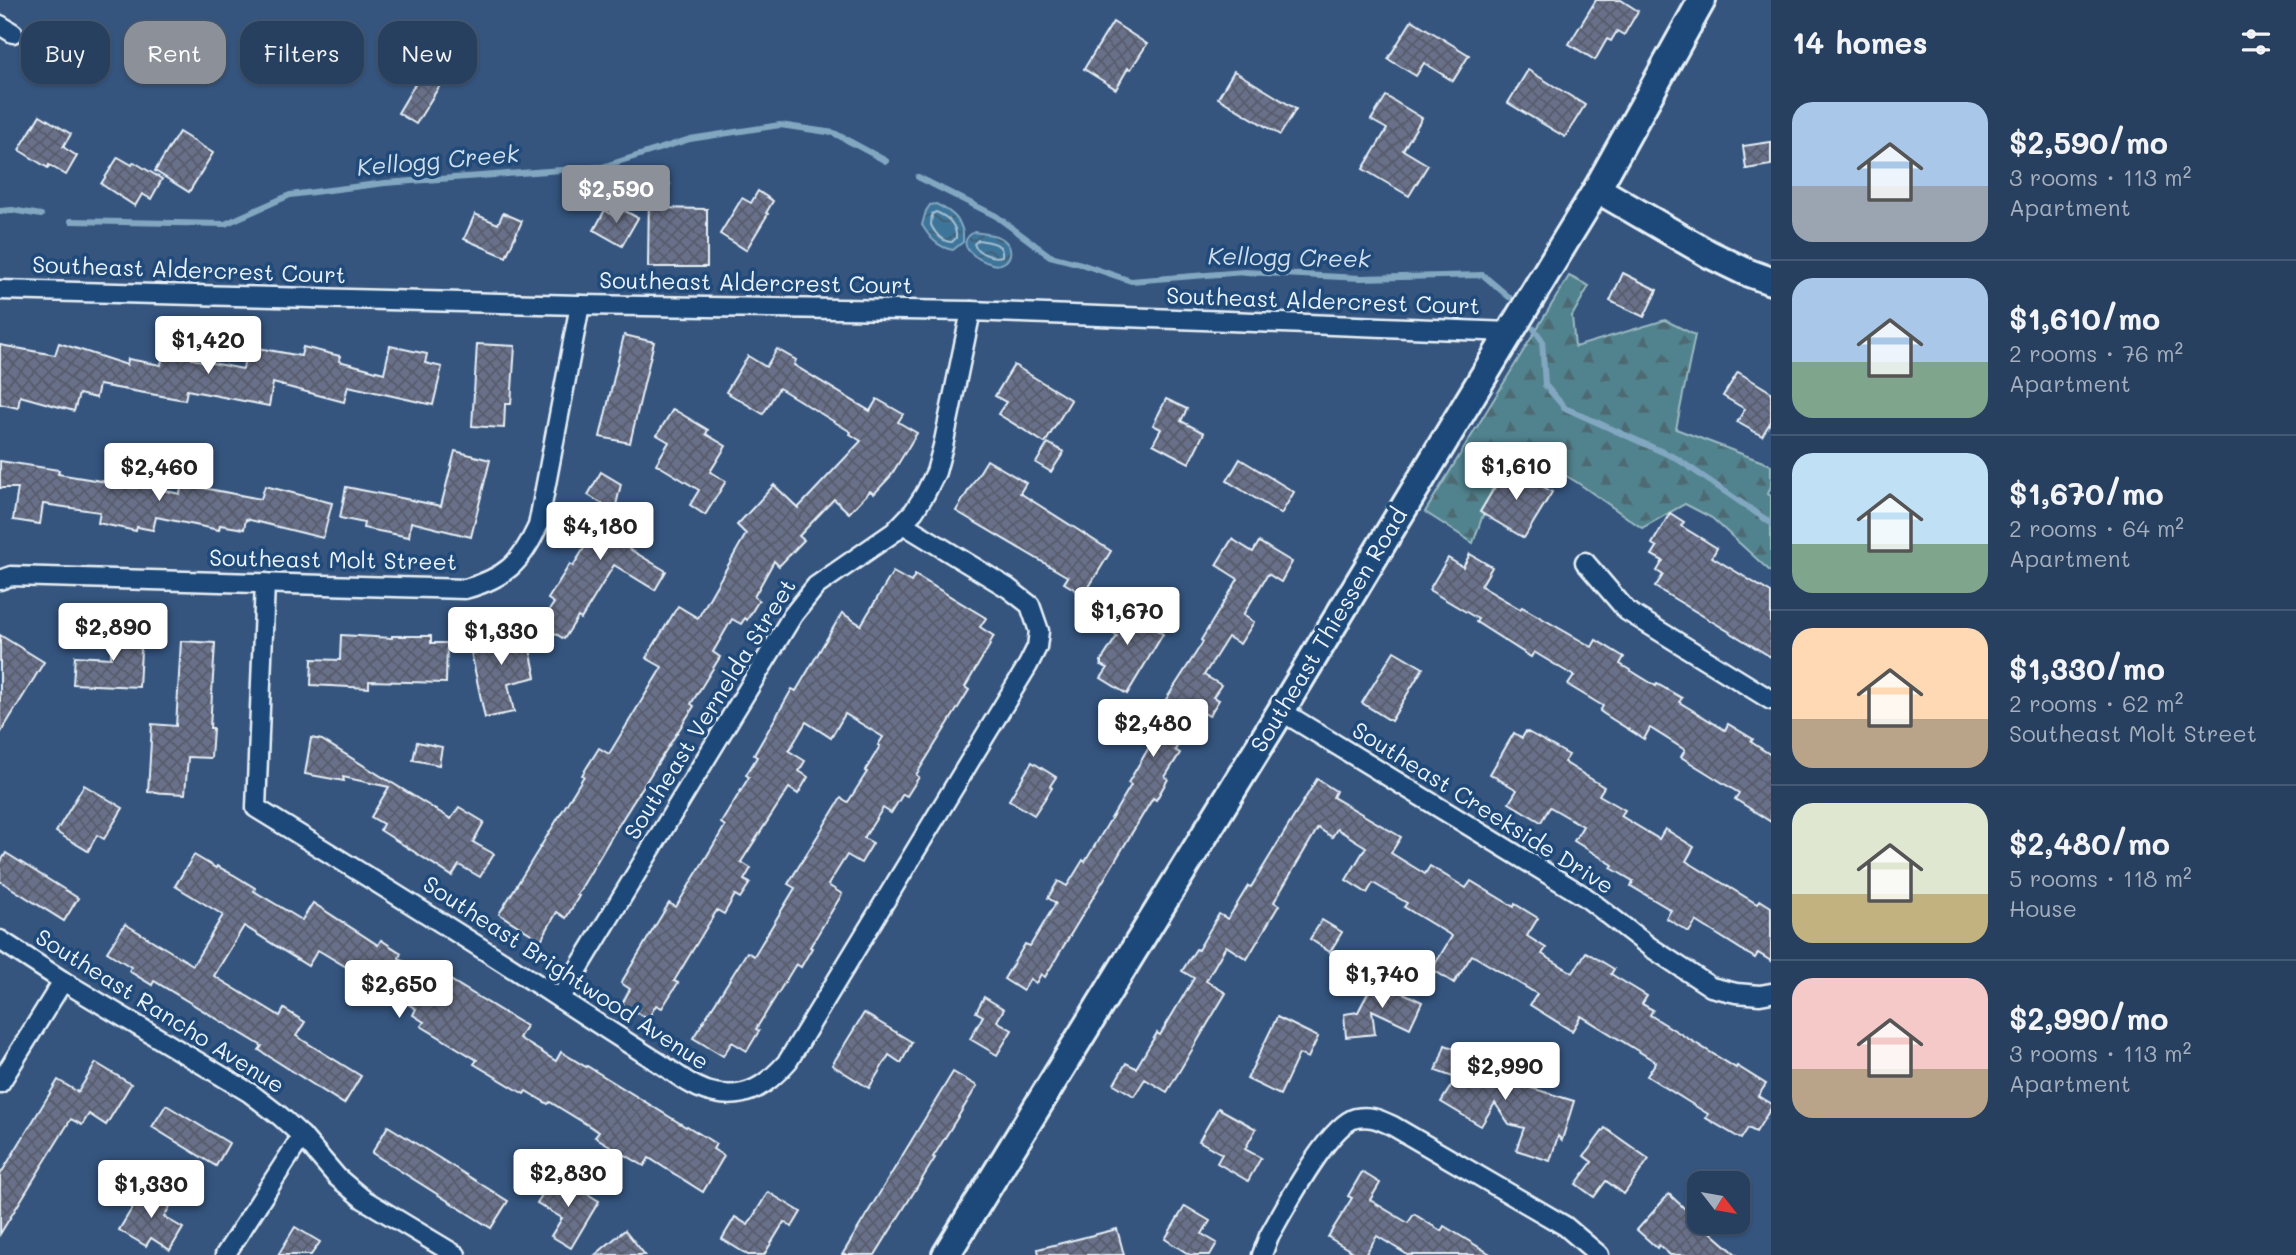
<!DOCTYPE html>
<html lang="en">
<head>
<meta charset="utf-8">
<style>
  :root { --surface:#28405f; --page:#304765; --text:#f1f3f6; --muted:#a5afbd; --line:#445974; --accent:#8c9099 }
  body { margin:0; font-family:Mali,sans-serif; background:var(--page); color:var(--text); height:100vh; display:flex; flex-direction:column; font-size:26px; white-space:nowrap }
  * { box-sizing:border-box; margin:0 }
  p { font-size:23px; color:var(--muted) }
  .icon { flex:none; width:38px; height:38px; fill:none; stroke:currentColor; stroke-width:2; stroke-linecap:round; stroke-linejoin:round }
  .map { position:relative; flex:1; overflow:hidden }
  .panel { display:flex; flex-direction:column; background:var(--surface); width:525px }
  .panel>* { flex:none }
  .banner { position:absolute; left:21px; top:21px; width:665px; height:63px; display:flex; gap:14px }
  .needle { width:46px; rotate:121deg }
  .tools { position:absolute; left:1687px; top:1171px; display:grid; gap:14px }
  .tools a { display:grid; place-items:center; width:63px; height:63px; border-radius:14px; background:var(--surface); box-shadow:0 2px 5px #0004,0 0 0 2px var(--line); font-size:35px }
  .price { position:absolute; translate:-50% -60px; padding:0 16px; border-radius:7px; background:#fff; color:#222; font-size:23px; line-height:46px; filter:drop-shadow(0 2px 4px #0008) }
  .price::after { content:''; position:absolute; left:50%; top:42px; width:21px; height:16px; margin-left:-10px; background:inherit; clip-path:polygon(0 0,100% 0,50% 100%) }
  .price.current { background:var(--accent); color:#fff }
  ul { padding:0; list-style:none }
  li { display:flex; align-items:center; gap:21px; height:175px; padding:0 21px }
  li+li { border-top:2px solid var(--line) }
  li span { display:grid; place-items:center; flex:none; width:196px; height:140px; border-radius:21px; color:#555 }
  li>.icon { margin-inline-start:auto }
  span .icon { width:84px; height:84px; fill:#fffc; stroke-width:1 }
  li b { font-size:30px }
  h2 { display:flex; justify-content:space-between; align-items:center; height:84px; padding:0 21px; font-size:30px }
  .chip { padding:0 24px; border-radius:21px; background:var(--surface); box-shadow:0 2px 5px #0004,0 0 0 2px var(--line); font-size:24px; line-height:63px }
  .chip.current { background:var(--accent); color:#fff }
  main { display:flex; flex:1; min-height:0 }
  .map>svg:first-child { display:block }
  .forest { fill:url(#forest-firs); stroke:#9cbac3; stroke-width:2 }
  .water { fill:url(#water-waves); stroke:#82a7c0; stroke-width:2 }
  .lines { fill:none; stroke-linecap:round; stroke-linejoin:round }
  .shore { stroke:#a4bfd2; stroke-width:2 }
  .stream { stroke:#82a7c0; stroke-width:6 }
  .building { fill:url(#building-cross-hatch); stroke:#e8f1f8; stroke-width:2 }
  .street-casing { stroke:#e8f1f8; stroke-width:23 }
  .secondary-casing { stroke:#e8f1f8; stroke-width:32 }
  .street { stroke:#1f4a7a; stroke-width:18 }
  .secondary { stroke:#1f4a7a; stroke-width:26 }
  .labels { text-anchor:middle; stroke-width:7; stroke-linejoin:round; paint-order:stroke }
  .street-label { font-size:23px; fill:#e8f1f8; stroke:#1f4a7a }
  .water-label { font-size:24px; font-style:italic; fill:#cedeea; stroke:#1f4a7a }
</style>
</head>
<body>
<main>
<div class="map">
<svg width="1771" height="1255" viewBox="0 0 1771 1255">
  <defs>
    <pattern id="forest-firs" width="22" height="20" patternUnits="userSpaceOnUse" patternTransform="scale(1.75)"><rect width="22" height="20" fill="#51838e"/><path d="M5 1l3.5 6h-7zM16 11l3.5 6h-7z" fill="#4d6b73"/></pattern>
    <pattern id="water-waves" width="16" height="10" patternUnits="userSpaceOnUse" patternTransform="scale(1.75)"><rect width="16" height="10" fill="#3e759a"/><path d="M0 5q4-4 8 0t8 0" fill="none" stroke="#425e72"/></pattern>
    <pattern id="building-cross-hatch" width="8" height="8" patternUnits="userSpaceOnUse" patternTransform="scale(1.75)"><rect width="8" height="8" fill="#68708a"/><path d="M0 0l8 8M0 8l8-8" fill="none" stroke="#575c6a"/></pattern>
  </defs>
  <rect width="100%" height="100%" fill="#35557f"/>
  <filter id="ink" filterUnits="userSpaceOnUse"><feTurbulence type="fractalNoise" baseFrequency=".0143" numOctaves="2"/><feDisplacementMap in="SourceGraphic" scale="14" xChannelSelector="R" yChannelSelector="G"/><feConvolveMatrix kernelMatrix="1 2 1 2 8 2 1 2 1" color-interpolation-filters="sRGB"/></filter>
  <g filter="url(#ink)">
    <!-- forest -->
    <polygon class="forest" points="1569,276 1589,286 1572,316 1575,347 1665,320 1695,335 1676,429 1771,465 1771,486 1768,494 1771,496 1771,572 1712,518 1685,504 1642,528 1578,483 1528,453 1502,461 1473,543 1425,512"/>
    <!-- water -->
    <g class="water">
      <path d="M936,204C953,212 965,222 963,242L953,250C937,247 930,238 922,225L926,211L930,205Z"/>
      <path d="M974,232C984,234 998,234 1005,241C1017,252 1007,268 992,264C978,260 952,245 974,232Z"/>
    </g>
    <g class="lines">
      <!-- shore -->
      <g class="shore">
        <path d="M936,212C948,217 957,225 956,238L952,242C942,242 935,233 931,225L932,214Z"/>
        <path d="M978,240C988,242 1004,242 1002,256C993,259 977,253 974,244Z"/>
      </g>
      <!-- stream -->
      <g class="stream">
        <polyline points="918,177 996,216 1050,256 1081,264 1131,281 1244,272 1361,278 1483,275 1509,297"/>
        <polyline points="0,211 12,210 41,215"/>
        <polyline points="71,221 225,224 290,195 385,183 602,167 690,139 780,125 834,133 886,161"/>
        <polyline points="1534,329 1542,340 1545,385 1565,408 1676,458 1771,523"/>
      </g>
    </g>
    <!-- building -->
    <g class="building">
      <polygon points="1596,0 1621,0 1638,11 1624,35 1617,31 1611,41 1607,39 1595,60 1569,44"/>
      <polygon points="1412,20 1469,55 1453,81 1424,63 1416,76 1388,59"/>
      <polygon points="1113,22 1147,44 1131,69 1128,68 1116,89 1084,69"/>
      <polygon points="1528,70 1585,105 1565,137 1508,103"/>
      <polygon points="1234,71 1296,109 1280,135 1218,98"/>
      <polygon points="421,74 440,85 416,124 398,113"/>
      <polygon points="1386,96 1422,118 1403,150 1428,165 1409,196 1363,169 1387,129 1371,120"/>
      <polygon points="40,115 71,134 63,147 77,156 66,175 49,165 48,168 19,150"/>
      <polygon points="179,132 213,153 189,192 155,171"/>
      <polygon points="1771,142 1771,165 1746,169 1743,146"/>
      <polygon points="118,157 132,165 134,162 162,179 151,199 142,194 135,206 101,184"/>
      <polygon points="656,177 670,184 657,208 707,209 707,267 648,267 649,190"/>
      <polygon points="758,191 773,201 766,213 768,214 746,250 720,234 742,198 751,203"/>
      <polygon points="618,207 638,218 622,246 594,230 605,210 613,215"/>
      <polygon points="503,213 522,221 506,257 464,239 475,214 498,224"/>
      <polygon points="1623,273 1657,290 1644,317 1610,301"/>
      <polygon points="624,335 654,342 630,443 600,437"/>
      <polygon points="59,343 127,365 128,359 161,365 164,347 193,352 192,359 243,369 247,346 301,356 303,347 340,356 339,361 384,373 390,346 427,354 425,363 442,367 433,405 348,386 344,402 273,383 269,406 187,390 185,400 99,385 96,398 79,394 74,411 20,396 18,408 0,404 0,345 55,355"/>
      <polygon points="477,344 515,346 511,404 505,404 504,428 472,426"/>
      <polygon points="777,349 796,360 794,365 870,411 877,399 903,414 898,422 917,433 890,477 874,494 870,491 849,513 834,499 799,536 804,540 779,566 774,561 754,597 759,600 747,620 745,618 741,624 732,619 713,652 720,657 691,704 694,706 618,826 577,895 579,896 566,918 557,912 541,940 499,914 584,776 582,775 599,748 609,754 662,667 646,658 678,606 698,618 746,534 737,525 774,485 798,508 861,441 850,434 851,432 779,388 763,414 726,392 748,356 766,367"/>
      <polygon points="1014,365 1071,400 1045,443 998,414 1006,402 995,396"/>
      <polygon points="1738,372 1771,392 1771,421 1762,436 1737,422 1745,409 1723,396"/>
      <polygon points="1166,399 1187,409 1181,421 1204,433 1189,463 1153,444 1161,429 1153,425"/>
      <polygon points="673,409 708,430 706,434 726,446 710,472 726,481 705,515 690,505 699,490 656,464 669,442 657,435"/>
      <polygon points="1048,443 1064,452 1051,472 1036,463"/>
      <polygon points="455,451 490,460 471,537 411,522 409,537 363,528 364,523 340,518 346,487 441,506"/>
      <polygon points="1240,459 1294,492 1281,514 1227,481"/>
      <polygon points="987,460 1026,483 1020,493 1111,551 1084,595 1064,583 1068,577 956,511"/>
      <polygon points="0,461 59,470 58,474 107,482 108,478 180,494 182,484 261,499 265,486 332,503 323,538 246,519 244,529 220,525 219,530 156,517 153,530 137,527 136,531 98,523 100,512 43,504 40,524 13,520 18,488 0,488"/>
      <polygon points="1508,465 1552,492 1524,538 1480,512"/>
      <polygon points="601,472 621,484 606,548 632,505 647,514 626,547 666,571 655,590 614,565 581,619 578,617 564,639 540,624 554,603 548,599 570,564 573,566 609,508 588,495"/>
      <polygon points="1670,513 1684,522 1681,526 1717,548 1712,557 1771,593 1771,657 1655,587 1663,575 1657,571 1663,561 1652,555 1657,547 1652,544"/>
      <polygon points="1232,539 1253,552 1259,542 1292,562 1281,582 1268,574 1243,615 1254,622 1240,644 1228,637 1204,675 1221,685 1213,697 1219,700 1209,716 1204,713 1198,723 1193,720 1175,750 1180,753 1165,777 1168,779 1156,800 1153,798 1045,977 1041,974 1036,983 1030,979 1023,991 1004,979 1025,944 1030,946 1056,903 1048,898 1058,881 1067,886 1083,860 1085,862 1131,785 1128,783 1165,720 1156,715 1203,642 1201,640 1238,579 1216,565"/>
      <polygon points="1470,554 1492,567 1481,586 1520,609 1522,607 1592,647 1596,640 1624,657 1620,664 1656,686 1657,684 1682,698 1679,702 1725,730 1728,724 1753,739 1751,742 1771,755 1771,822 1735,799 1739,793 1681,757 1685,750 1650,728 1644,739 1604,714 1600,711 1603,706 1568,685 1574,676 1534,652 1531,657 1476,622 1478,619 1429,590 1448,558 1463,567"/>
      <polygon points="893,572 911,582 915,575 986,618 980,627 994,636 989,644 990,645 965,687 969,690 916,775 919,777 907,796 903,794 891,813 883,808 864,838 873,843 861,863 847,855 828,885 842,894 810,947 812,948 801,967 796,964 756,1029 759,1031 747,1051 732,1042 723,1056 693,1038 747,952 754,956 795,888 788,884 841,798 848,802 867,772 865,771 880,746 878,745 883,737 845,714 831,738 806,722 789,751 805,761 799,771 808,777 798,794 789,788 741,862 751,868 744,880 750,883 740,898 735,895 724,914 717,910 674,981 678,983 662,1008 656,1005 648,1019 622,1004 630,989 621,983 669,903 676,907 725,826 721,823 749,777 746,775 757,757 754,755 792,689 796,691 842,613 861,625"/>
      <polygon points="1113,602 1163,634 1127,694 1101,678 1108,668 1101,665 1101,661 1117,636 1099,625"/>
      <polygon points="525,626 536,677 508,684 514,712 485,718 468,638"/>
      <polygon points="112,630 142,632 139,687 73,684 75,656 111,658"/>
      <polygon points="0,635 44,662 0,734"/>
      <polygon points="341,635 392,638 392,636 431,636 431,643 447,643 446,683 369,681 369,688 311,685 312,659 340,660"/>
      <polygon points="181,641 215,643 210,728 213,728 211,758 188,757 185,794 148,792 152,724 176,726"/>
      <polygon points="1394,651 1423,668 1391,721 1362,703"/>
      <polygon points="1526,731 1569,755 1564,762 1604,787 1599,795 1625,810 1621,816 1659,839 1665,829 1694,847 1686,861 1757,904 1760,900 1771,907 1771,961 1758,953 1755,958 1696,921 1689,932 1666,918 1671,910 1631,886 1633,881 1611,868 1613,865 1574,841 1583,826 1550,807 1541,822 1509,803 1517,790 1490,774 1514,733 1522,738"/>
      <polygon points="311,738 322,740 451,819 459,807 484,822 473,842 494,854 480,877 459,865 452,876 380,830 383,824 371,817 389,787 343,777 344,781 305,774"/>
      <polygon points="417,742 442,747 439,765 413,760"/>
      <polygon points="1032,762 1056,777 1050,786 1052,788 1034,815 1009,800"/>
      <polygon points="1317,779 1336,791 1333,797 1401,837 1391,853 1425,874 1430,866 1466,888 1471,881 1514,907 1515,904 1538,918 1527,936 1546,948 1542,954 1573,973 1586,952 1614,969 1611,974 1647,996 1642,1004 1653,1010 1650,1015 1736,1068 1737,1066 1766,1084 1758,1096 1771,1104 1771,1108 1756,1132 1748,1128 1741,1139 1706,1118 1708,1114 1647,1076 1656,1062 1581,1016 1572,1031 1530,1005 1537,994 1472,955 1454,983 1432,969 1452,936 1404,907 1407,903 1373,883 1367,893 1346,880 1366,847 1337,829 1332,837 1318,828 1274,902 1279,905 1247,959 1226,946 1206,981 1226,993 1167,1092 1145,1079 1134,1096 1114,1084 1126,1063 1136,1068 1157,1033 1160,1035 1194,978 1182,971 1196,949 1198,950 1219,914 1228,919 1248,886 1251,887"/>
      <polygon points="84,785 123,808 104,839 97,835 88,851 56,832"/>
      <polygon points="6,853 78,898 64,921 0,881 0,863"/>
      <polygon points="194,855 216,868 217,866 234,875 255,888 254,891 302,920 313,903 378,945 381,940 401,953 399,958 435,979 439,973 526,1026 519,1038 556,1061 561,1052 586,1067 587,1066 686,1127 687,1126 716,1144 713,1149 724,1156 703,1192 649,1158 644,1166 595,1137 599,1132 550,1102 548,1104 526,1091 524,1094 474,1064 477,1060 421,1026 424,1022 413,1015 416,1009 318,950 308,966 244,926 214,976 280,1016 284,1009 305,1022 296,1036 361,1076 344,1104 259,1050 262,1046 154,981 152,985 129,971 131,967 107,952 125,924 193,965 223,915 175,886"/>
      <polygon points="1322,920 1342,932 1330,952 1310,939"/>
      <polygon points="1375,979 1422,1002 1410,1028 1372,1010 1375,1034 1346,1037 1344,1014 1358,1012"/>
      <polygon points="984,997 1004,1009 997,1021 1012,1030 997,1055 970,1039 983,1016 976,1012"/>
      <polygon points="864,1013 912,1042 901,1063 889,1055 869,1088 832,1065"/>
      <polygon points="1277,1017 1318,1037 1308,1058 1299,1054 1280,1095 1247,1079"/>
      <polygon points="1445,1045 1496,1063 1492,1076 1574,1101 1562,1140 1558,1136 1550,1161 1516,1150 1524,1128 1509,1124 1495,1103 1481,1126 1441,1102 1456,1078 1436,1071"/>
      <polygon points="96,1063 131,1084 106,1125 89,1114 82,1125 71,1119 0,1234 0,1175 58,1080 78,1092"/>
      <polygon points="953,1072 977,1086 933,1157 935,1158 875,1255 842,1255"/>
      <polygon points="166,1105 229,1143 216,1166 152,1127"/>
      <polygon points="1218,1108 1256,1129 1245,1149 1261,1158 1248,1181 1217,1163 1222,1154 1199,1141"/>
      <polygon points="388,1126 508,1201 491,1228 372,1153"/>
      <polygon points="1605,1128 1649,1159 1624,1194 1606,1181 1594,1197 1576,1184 1592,1162 1584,1156"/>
      <polygon points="1362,1172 1380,1183 1370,1200 1408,1223 1414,1214 1441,1231 1444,1226 1492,1255 1408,1255 1377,1236 1365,1255 1358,1255 1328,1237 1352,1198 1348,1196"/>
      <polygon points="555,1174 599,1201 571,1248 551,1236 562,1218 537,1203"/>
      <polygon points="146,1185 173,1201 164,1217 183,1228 170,1250 151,1238 146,1246 119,1230"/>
      <polygon points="768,1192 801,1212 792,1227 784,1222 764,1255 748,1255 722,1239 735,1217 748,1225"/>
      <polygon points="1669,1194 1699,1222 1737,1255 1670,1255 1659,1245 1657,1248 1637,1230"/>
      <polygon points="1185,1206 1210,1221 1202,1234 1217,1243 1210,1255 1190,1255 1165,1239"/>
      <polygon points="295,1227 320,1242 311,1255 278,1255"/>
      <polygon points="1117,1229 1124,1255 1039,1255 1038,1249"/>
      <polygon points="625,1230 645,1255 595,1255"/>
    </g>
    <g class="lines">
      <!-- street casing -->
      <g class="street-casing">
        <g id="street">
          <polyline points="0,25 13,33"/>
          <polyline points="0,290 580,305 971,311 1510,332"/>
          <polyline points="1585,562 1627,611 1771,700"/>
          <path d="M0,580L11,576L465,589C505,578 521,563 538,526L580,305"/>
          <path d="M265,583L256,808C357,870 458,932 557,997C592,1020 628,1043 664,1066C679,1076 696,1090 715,1093C747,1100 768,1084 788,1061L1028,665L1037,647L1039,631L1030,605L1008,588L903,524"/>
          <polyline points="1281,711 1584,896 1650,947 1711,987 1736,993 1760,995 1771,993"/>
          <polyline points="0,940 63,981 250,1093 280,1116 302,1136 337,1177 363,1199 456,1255"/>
          <polyline points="560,999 793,615 816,586 894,532 914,511 925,494 936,472 943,446 971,311"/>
          <polyline points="0,1083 63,981"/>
          <polyline points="225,1255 302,1136"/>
          <path d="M1262,1255L1269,1236C1284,1210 1328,1125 1356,1118C1371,1115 1380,1120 1393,1126L1565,1226L1599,1255"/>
        </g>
      </g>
      <!-- secondary casing -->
      <g class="secondary-casing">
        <g id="secondary">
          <polyline points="1597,189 1709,254 1746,272 1771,281"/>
          <polyline points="946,1255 1281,711 1558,253 1597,189 1702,0"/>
        </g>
      </g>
      <!-- street -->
      <use href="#street" class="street"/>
      <!-- secondary -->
      <use href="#secondary" class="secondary"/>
    </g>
  </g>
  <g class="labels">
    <!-- street labels -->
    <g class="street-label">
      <text transform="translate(189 270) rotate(2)" y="8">Southeast Aldercrest Court</text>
      <text transform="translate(756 283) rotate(1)" y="8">Southeast Aldercrest Court</text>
      <text transform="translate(1323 301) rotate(2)" y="8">Southeast Aldercrest Court</text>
      <text transform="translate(333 560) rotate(1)" y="8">Southeast Molt Street</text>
      <text transform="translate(1329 630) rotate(-59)" y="8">Southeast Thiessen Road</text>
      <text transform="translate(710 709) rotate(-58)" y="8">Southeast Vernelda Street</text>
      <text transform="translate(1483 808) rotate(32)" y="8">Southeast Creekside Drive</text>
      <text transform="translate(566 973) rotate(33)" y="8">Southeast Brightwood Avenue</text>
      <text transform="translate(160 1011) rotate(32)" y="8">Southeast Rancho Avenue</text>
    </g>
    <!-- water labels -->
    <g class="water-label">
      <text transform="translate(438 161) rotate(-5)" y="8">Kellogg Creek</text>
      <text transform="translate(1289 258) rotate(1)" y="8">Kellogg Creek</text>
    </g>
  </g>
</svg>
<div class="tools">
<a><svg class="needle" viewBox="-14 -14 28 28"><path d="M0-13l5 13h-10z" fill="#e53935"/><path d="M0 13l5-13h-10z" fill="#a5afbd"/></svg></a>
</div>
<b class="price current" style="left:616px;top:225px">$2,590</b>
<b class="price" style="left:208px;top:376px">$1,420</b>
<b class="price" style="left:1516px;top:502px">$1,610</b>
<b class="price" style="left:159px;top:503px">$2,460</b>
<b class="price" style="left:600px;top:562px">$4,180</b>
<b class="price" style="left:1127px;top:647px">$1,670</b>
<b class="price" style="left:113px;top:663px">$2,890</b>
<b class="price" style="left:501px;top:667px">$1,330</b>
<b class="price" style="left:1153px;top:759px">$2,480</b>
<b class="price" style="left:1382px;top:1010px">$1,740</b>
<b class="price" style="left:399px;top:1020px">$2,650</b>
<b class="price" style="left:1505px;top:1102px">$2,990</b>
<b class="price" style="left:568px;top:1209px">$2,830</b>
<b class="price" style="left:151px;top:1220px">$1,330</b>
<div class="banner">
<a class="chip">Buy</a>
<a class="chip current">Rent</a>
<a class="chip">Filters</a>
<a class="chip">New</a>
</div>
</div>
<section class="panel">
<h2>14 homes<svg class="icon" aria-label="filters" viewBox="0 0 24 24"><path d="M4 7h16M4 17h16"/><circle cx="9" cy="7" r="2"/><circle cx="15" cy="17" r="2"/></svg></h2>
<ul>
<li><span style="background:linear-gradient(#a9c7e8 60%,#9aa5b1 0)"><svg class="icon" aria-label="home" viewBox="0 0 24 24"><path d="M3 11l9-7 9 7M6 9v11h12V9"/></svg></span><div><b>$2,590/mo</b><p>3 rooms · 113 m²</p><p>Apartment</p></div></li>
<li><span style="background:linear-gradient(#a9c7e8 60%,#7fa58c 0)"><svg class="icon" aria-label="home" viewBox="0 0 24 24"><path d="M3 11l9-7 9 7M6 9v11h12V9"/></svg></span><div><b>$1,610/mo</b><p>2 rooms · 76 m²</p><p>Apartment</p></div></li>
<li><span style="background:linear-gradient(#bfe0f5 65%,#7fa58c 0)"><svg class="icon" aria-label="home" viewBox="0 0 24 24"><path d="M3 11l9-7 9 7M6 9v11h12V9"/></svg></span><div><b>$1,670/mo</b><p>2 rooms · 64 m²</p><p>Apartment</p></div></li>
<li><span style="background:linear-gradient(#ffd9b3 65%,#b9a48a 0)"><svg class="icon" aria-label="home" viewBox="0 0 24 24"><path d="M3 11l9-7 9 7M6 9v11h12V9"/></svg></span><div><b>$1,330/mo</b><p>2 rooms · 62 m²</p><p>Southeast Molt Street</p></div></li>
<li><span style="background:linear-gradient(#dfe7d0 65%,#c2b280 0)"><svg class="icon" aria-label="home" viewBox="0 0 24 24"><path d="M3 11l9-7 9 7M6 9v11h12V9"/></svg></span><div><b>$2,480/mo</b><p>5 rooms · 118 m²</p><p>House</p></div></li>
<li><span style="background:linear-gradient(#f6c9c9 65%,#b9a48a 0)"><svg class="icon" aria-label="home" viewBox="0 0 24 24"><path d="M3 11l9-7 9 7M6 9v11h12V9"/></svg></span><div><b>$2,990/mo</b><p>3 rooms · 113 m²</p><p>Apartment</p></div></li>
</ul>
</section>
</main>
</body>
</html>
